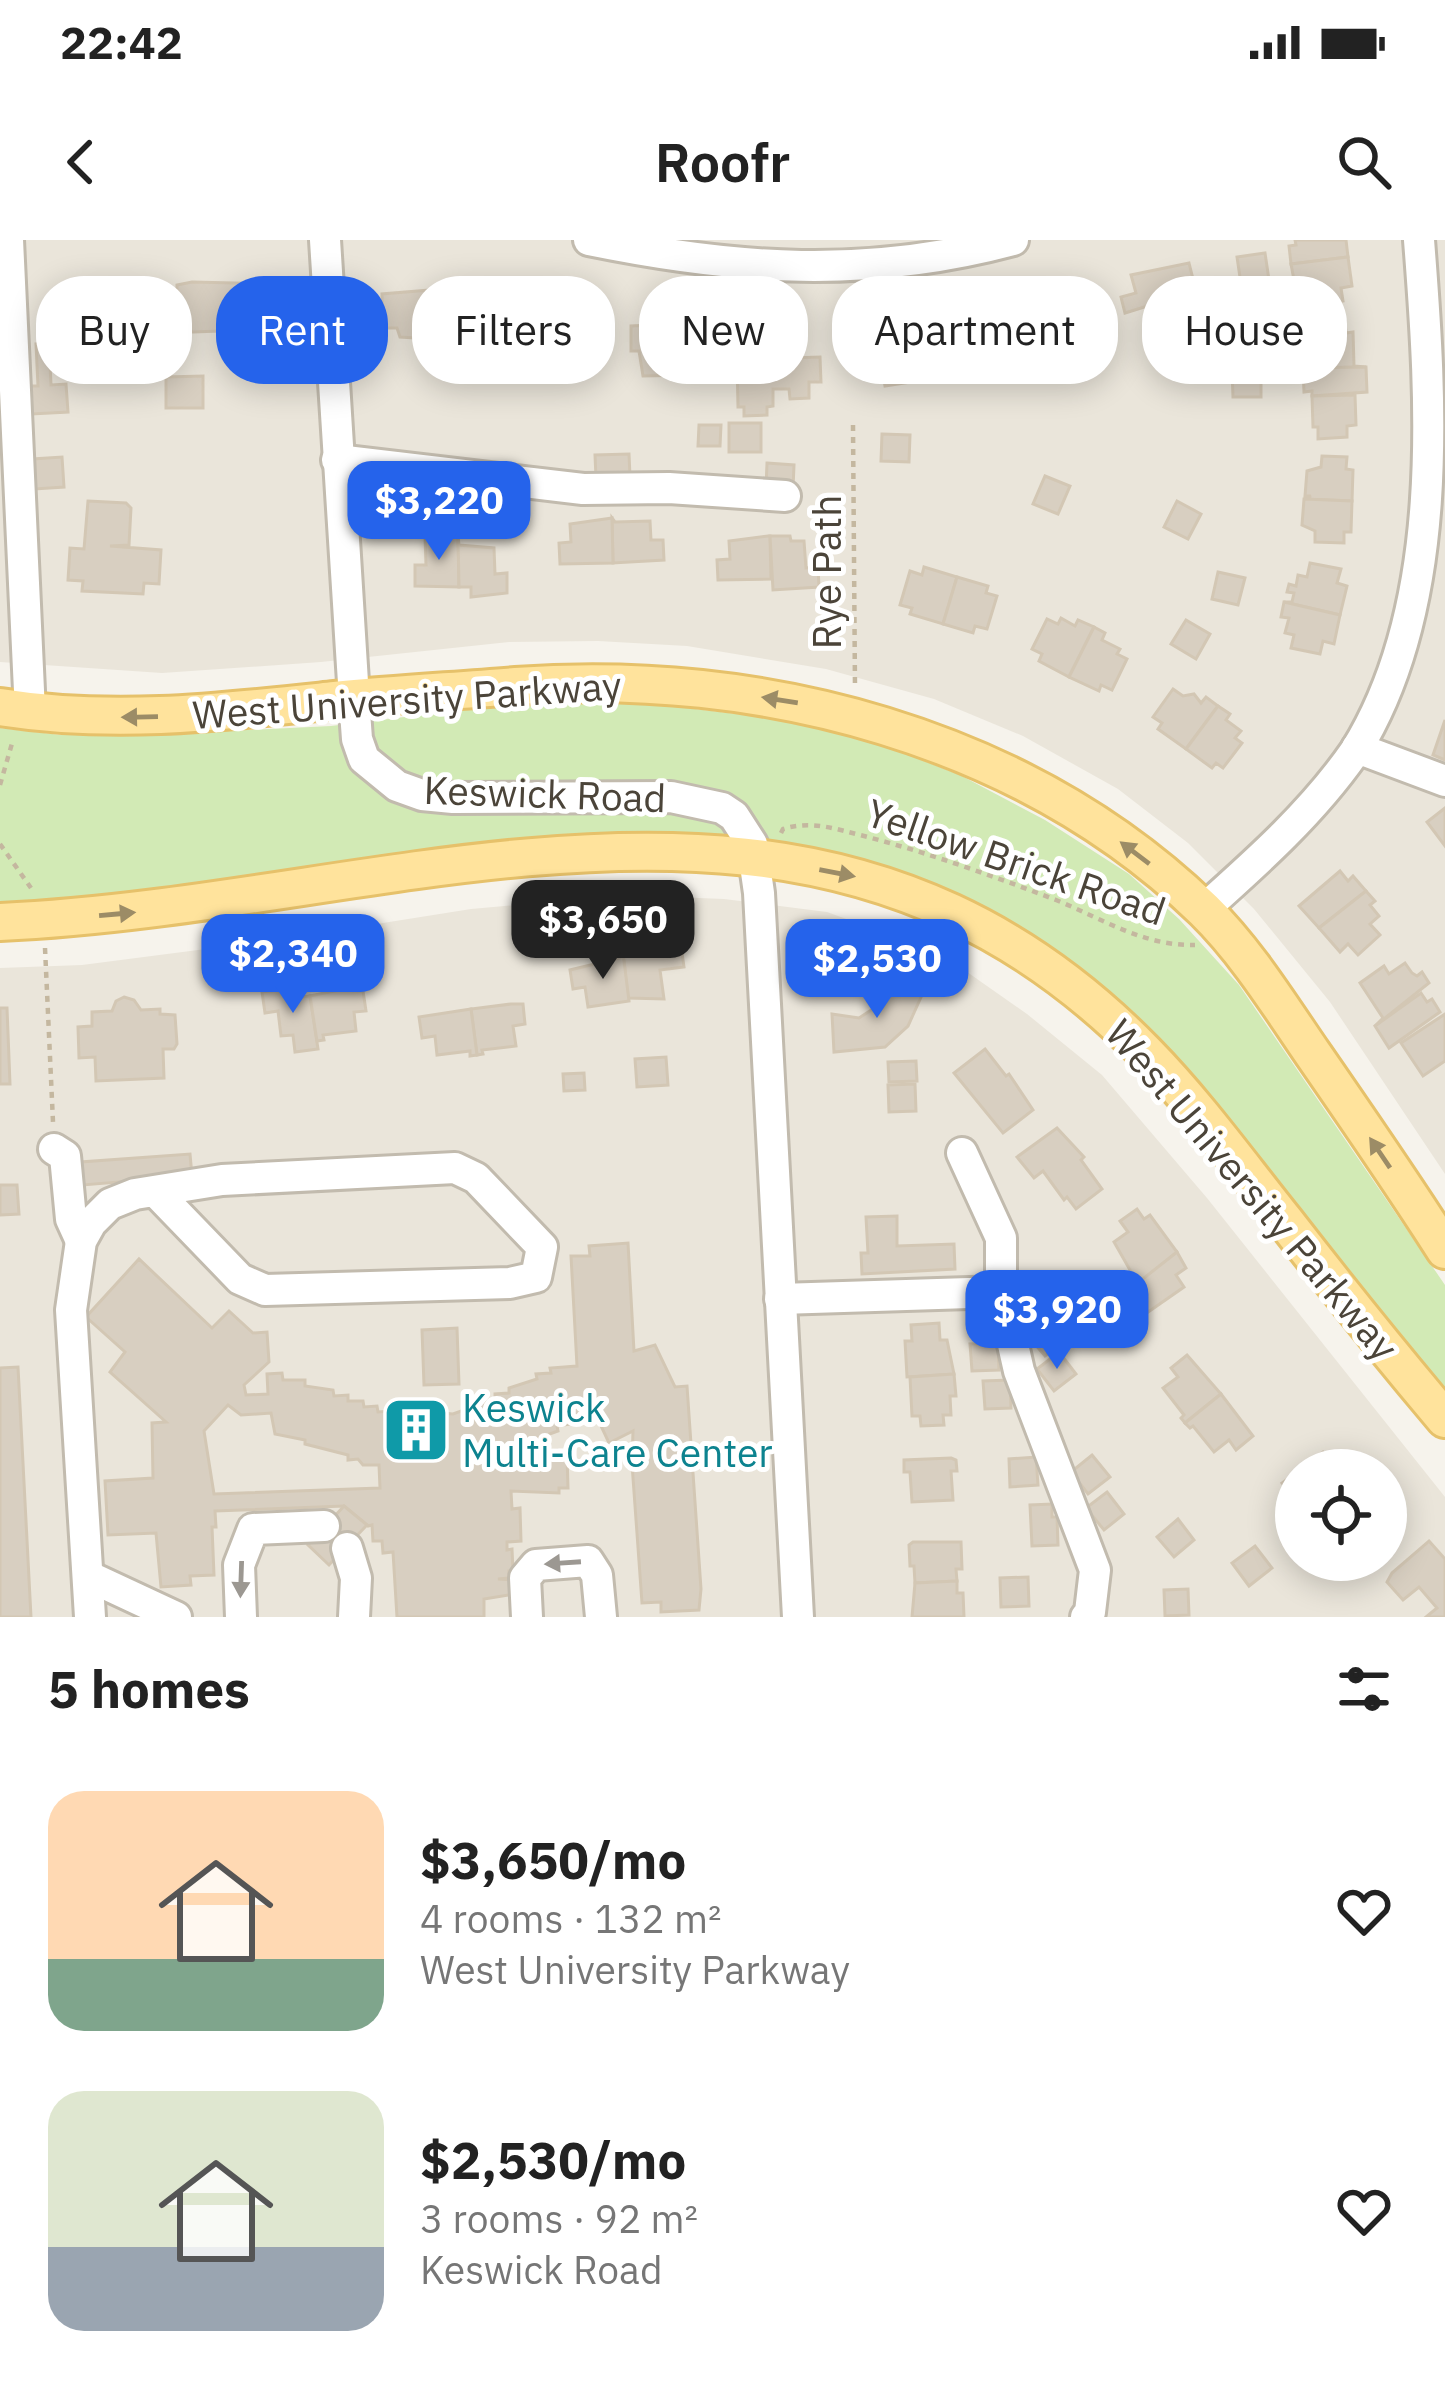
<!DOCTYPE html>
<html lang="en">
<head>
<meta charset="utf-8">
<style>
  :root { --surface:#fff; --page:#f6f6f6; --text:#222; --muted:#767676; --accent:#2563eb }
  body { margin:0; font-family:"IBM Plex Sans",sans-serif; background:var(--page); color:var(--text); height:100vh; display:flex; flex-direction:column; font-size:45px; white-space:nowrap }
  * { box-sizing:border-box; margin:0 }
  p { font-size:39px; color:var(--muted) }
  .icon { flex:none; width:66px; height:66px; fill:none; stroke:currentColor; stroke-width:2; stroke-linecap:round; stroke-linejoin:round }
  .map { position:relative; height:1377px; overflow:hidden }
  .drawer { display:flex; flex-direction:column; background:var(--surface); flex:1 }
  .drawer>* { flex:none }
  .guide { position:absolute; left:36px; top:36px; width:1374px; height:108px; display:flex; gap:24px }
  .controls { position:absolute; left:1275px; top:1209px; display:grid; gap:24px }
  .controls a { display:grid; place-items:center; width:132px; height:132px; border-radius:50%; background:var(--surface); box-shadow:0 6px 30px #0003; font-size:60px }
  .price { position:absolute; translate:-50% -102px; padding:0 27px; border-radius:24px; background:var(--accent); color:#fff; font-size:39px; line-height:78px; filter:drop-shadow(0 3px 6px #0008) }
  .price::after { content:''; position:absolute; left:50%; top:72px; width:36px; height:27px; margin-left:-18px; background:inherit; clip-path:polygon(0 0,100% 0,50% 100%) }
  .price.on { background:#222; color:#fff }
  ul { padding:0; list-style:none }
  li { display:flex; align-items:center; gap:36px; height:300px; padding:0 48px }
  li span { display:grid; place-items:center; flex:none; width:336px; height:240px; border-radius:36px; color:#555 }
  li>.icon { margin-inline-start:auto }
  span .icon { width:144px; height:144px; fill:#fffc; stroke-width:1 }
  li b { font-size:51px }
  h2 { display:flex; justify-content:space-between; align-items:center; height:144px; padding:0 48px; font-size:51px }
  .tag { padding:0 42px; border-radius:48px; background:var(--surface); box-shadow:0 6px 30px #0003; font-size:42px; line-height:108px }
  .tag.on { background:var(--accent); color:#fff }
  .status { display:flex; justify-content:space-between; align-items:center; height:84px; padding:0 60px; background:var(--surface); direction:ltr }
  .status svg { height:33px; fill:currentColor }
  header { display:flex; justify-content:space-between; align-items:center; height:156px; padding:0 48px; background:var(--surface); font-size:54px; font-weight:600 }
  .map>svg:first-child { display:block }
  .residential { fill:#eae5da; fill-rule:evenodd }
  .green { fill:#d2eab5 }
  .building { fill:#d8cfc1; stroke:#d3c7b4; stroke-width:3; fill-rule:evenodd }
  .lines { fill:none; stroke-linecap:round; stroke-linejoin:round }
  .minor-casing { stroke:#c2bbae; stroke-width:36 }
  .major-casing { stroke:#e6c16a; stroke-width:42 }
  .path { stroke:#c4b79f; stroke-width:4.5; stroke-dasharray:6 6; stroke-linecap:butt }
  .minor { stroke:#fff; stroke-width:30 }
  .major { stroke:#ffe39c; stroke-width:36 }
  .oneway { fill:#9c8c66 }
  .oneway2 { fill:#9c9892 }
  .labels { text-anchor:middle; stroke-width:10; stroke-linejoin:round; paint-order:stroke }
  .street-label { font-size:39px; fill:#4b4439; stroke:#fff }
  .culture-label { font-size:39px; fill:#0d838f; stroke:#fff; text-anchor:start }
</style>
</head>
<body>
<div class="status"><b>22:42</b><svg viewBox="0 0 49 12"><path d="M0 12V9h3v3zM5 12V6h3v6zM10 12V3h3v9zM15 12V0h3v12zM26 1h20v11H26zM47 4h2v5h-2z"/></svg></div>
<header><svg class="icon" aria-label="back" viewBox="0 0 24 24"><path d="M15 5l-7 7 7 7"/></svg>Roofr<svg class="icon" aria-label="search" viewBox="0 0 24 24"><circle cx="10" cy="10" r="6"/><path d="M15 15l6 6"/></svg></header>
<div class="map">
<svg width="1445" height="1377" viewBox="0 0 1445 1377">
  <rect width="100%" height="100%" fill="#f6f3ec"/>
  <!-- residential -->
  <g class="residential">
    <polygon points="0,0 1445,0 1445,934 1330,762 1254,669 1188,603 1118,549 1023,496 934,459 826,429 687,406 598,401 509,402 321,422 162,433 0,422"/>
    <path d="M625,655L724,659L827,672L940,713L1027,774L1102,835L1207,958L1445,1257V1377H0V728L82,725L276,700L471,669ZM1296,1230H1386V1320H1296Z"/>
  </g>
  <!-- green -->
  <path class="green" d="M645,463L778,479L883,505L960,535L1045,580L1129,634L1179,679L1239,745L1445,1045V1167L1023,699C1000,685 976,667 950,656C876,623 801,611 722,599L0,670V488L61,495L163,494L331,486L502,465Z"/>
  <!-- building -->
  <g class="building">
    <polygon points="1295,0 1346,0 1348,17 1291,24 1289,6 1296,5"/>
    <polygon points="1265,13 1269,40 1241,44 1237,17"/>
    <polygon points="1348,17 1352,46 1341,48 1343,61 1314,65 1312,52 1302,53 1300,40 1294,40 1291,24"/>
    <polygon points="1189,23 1196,51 1125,73 1121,57 1136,53 1131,35"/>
    <polygon points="192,42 278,44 278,89 193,92 177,89 177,45"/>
    <polygon points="454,48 469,49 470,84 457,85 455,94 415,98 400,97 397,88 383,88 382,54"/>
    <polygon points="59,53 114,53 114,65 126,65 126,97 95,96 91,100 57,97 57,102 47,102 46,65 59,65"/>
    <polygon points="1064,59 1071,85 1049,90 1051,110 1010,120 993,67 1016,62 1018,70"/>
    <polygon points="607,68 608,108 587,109 586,69"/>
    <polygon points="580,69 582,102 568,102 568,116 555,117 555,128 515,130 515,118 501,119 499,73"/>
    <polygon points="930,81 931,85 943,83 947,114 909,123 911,142 885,146 882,129 872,122 871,113 878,104 876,89"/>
    <polygon points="1345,81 1346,93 1353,92 1354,126 1366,127 1303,128 1312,125 1304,123 1304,96 1318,93 1318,82"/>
    <polygon points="695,83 693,135 643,136 639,111 631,111 631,86"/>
    <polygon points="49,103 51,145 66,144 68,172 32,174 30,146 38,146 36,104"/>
    <polygon points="788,112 788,118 820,117 821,142 809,142 809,158 790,159 789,149 773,149 773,166 767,167 767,175 744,176 744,167 738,167 737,119 766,118 766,113"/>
    <polygon points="1366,127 1367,152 1312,156 1312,151 1304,152 1303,128"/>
    <polygon points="1232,129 1261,129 1261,157 1233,157"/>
    <polygon points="203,136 203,168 166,168 166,137"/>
    <polygon points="1355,155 1356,185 1347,186 1347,197 1318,199 1318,187 1313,187 1312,156"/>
    <rect x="729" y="183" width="32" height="29"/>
    <polygon points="699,185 721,185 720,206 698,206"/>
    <polygon points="882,194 910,195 909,222 881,221"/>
    <polygon points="629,214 630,236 596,238 595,215"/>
    <polygon points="1322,216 1347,217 1346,229 1353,230 1352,261 1304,259 1311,256 1305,256 1307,231 1321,227"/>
    <polygon points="62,217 64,247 35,249 33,219"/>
    <polygon points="767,223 794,225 793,249 766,247"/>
    <polygon points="1045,236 1070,246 1058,274 1033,264"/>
    <polygon points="1304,259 1352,261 1351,292 1344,292 1344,303 1315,302 1315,291 1302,285"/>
    <polygon points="88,261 126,263 131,268 129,305 110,306 161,310 159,344 144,343 143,354 82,351 83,341 68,340 70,308 84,309"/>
    <polygon points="1177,261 1201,274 1188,299 1164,287"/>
    <polygon points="612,278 615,282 650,281 651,300 663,300 664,320 613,323"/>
    <polygon points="612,278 613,323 560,324 559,303 571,302 570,284"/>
    <polygon points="425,296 458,296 459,347 415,346 415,325 426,325"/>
    <polygon points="458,296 459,305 494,308 495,334 507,333 507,353 471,357 471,347 459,347"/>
    <polygon points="768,296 770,296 771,339 718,340 717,320 730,319 729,301"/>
    <polygon points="770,296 790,296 791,301 804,301 806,328 818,327 819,347 773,350"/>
    <polygon points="1310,323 1341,329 1337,343 1347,346 1340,375 1284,362 1292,362 1294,353 1287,352 1289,344 1296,346 1298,335 1307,337"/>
    <polygon points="924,327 957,337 943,384 910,374 912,368 900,365 910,331 922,335"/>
    <polygon points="1218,332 1245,338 1238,365 1212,359"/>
    <polygon points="957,337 988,346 986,353 997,356 987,389 975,386 973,393 943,384"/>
    <polygon points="1284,362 1340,375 1334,404 1323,401 1320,414 1291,408 1294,395 1285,393 1289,378 1281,377"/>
    <polygon points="1061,378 1075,386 1078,380 1094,387 1069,437 1039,421 1042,414 1032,409 1047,379 1058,384"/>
    <polygon points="1186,380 1210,394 1196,419 1171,404"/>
    <polygon points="1094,387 1105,393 1102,400 1120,409 1117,414 1127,419 1112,450 1101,445 1099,451 1069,437"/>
    <polygon points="1173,449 1183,456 1194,454 1201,463 1206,457 1218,466 1186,509 1158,489 1162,483 1153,477"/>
    <polygon points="1218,466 1230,474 1226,480 1241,491 1235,498 1242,503 1223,528 1216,523 1212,528 1186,509"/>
    <polygon points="1445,480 1445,520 1433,515"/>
    <polygon points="1445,568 1445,606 1427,582"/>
    <polygon points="1340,631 1348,641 1353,636 1366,651 1319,688 1299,666"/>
    <polygon points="1366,651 1375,661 1370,665 1379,676 1370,684 1380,695 1358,715 1348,704 1340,712 1319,688"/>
    <polygon points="681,706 684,727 660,730 664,759 628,758 623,713"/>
    <polygon points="619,713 623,713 629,761 588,767 585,747 573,749 570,730 620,718"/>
    <polygon points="1405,723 1412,733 1417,736 1422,732 1429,743 1375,786 1383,778 1360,743 1384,726 1389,734"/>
    <polygon points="892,739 922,755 908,786 885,807 834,812 832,774 859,778 879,765"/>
    <polygon points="299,747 301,757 310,756 318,809 295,812 293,795 281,796 278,771 265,773 262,752"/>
    <polygon points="339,750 363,751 366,771 354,772 356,791 323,795 324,800 317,801 310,756"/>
    <polygon points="1421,753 1427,762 1432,759 1440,772 1389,808 1375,786"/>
    <polygon points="124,757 134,760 141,770 160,769 160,774 175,775 177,804 174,809 163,809 164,838 96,841 95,817 79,818 78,787 92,786 92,772 112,771 116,761"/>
    <polygon points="511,764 523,764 525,784 513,786 516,806 482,810 483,814 477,815 471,769"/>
    <polygon points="0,768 7,768 10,844 0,844"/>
    <polygon points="471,769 477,815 470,816 470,811 437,815 435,796 422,798 419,777"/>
    <polygon points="1445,774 1445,821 1423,836 1401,803"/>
    <polygon points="985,809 1006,836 1009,834 1033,870 1003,893 954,833"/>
    <polygon points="666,817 668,845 637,847 635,819"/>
    <polygon points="916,821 917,841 889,842 888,822"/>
    <polygon points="584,833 585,850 564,851 563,834"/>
    <polygon points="915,844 916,871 889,872 888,845"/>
    <polygon points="1057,888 1084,917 1081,920 1102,949 1076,969 1067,957 1064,960 1043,931 1034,938 1017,917"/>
    <polygon points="190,914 192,936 83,945 81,922"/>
    <polygon points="0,945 17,945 19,974 0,975"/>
    <polygon points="1137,969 1144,979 1150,975 1177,1012 1138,1044 1114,1002 1128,992 1120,981"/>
    <polygon points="897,976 897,1006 954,1004 955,1029 862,1034 861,1013 868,1013 866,977"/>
    <path d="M628,1003L634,1111L655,1105L675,1147L687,1146L701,1349L699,1370L661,1372V1362L642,1363L632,1224L633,1191L609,1203L595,1173H585L586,1177L571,1180V1184L557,1186L558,1191L516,1206V1216H527V1211L557,1210L558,1215L567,1214L568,1248H559V1253L511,1251L512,1269L520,1268L521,1301L507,1302V1310L512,1309L513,1331H509V1338L498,1339L513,1340L514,1354L484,1359V1377H397L393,1312L383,1313L382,1301H373L372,1285L368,1286L344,1266L215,1271L216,1287H212L214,1335L190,1336L191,1345L161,1347L156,1293L108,1295L105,1241L153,1238L152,1183L166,1182L110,1132L125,1112L86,1077L139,1019L212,1088L229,1071L253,1093L267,1092L269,1122L244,1145L246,1155L268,1154L267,1134L282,1133L283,1140H305V1146L333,1150L334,1156L348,1155V1161H363L364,1167L377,1166L378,1172L392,1171L393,1176L441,1168V1173L453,1174L495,1159V1154L509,1153V1148L537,1139L536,1134L551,1133L550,1128L577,1126L571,1016H590L589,1006ZM228,1165L241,1175L271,1173L275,1194L305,1200V1204L348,1215V1220L358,1219L363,1225H379L380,1248L214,1254L204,1191Z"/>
    <polygon points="1177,1012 1186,1028 1176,1035 1184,1047 1141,1077 1136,1071 1123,1081 1111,1064"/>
    <polygon points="1046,1079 1064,1101 1045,1116 1027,1095"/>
    <polygon points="939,1083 940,1100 947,1100 954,1134 907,1137 905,1101 912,1101 911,1085"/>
    <polygon points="457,1088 459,1144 424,1145 422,1090"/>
    <polygon points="998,1103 999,1130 972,1131 970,1104"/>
    <polygon points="1059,1112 1076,1134 1054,1151 1037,1129"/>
    <polygon points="1187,1115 1221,1154 1185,1183 1181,1178 1184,1175 1163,1148 1178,1137 1171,1128"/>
    <polygon points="18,1127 31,1377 0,1377 0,1128"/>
    <polygon points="954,1134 956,1156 950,1156 951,1175 943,1175 944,1185 921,1186 920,1176 912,1176 910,1137"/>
    <polygon points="1010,1140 1011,1168 985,1169 983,1141"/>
    <polygon points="1221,1154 1253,1196 1236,1210 1229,1200 1214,1212 1193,1186 1190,1188 1185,1183"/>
    <polygon points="1323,1212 1330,1220 1340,1212 1352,1228 1299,1230"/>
    <polygon points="1092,1215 1110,1237 1088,1254 1071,1232"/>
    <polygon points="1036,1217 1038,1245 1010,1247 1009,1219"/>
    <polygon points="951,1218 956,1220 957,1231 951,1231 953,1260 912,1262 910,1232 904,1232 904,1220"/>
    <polygon points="1296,1233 1296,1270 1285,1256 1290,1253 1282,1243"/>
    <polygon points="1107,1252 1124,1274 1104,1290 1086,1268"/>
    <polygon points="1052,1264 1052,1277 1057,1277 1058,1305 1032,1306 1030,1265"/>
    <polygon points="344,1266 367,1285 329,1325 308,1305"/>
    <polygon points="1178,1279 1194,1300 1174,1317 1157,1297"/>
    <polygon points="1429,1301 1445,1319 1445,1377 1426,1377 1437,1368 1419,1347 1403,1360 1387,1342 1392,1333"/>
    <polygon points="913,1302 961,1302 962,1329 956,1329 957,1341 915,1343 914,1326 910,1326 909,1305"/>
    <polygon points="1255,1306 1272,1328 1249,1346 1232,1323"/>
    <polygon points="1028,1337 1029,1366 1001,1367 1000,1338"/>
    <polygon points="957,1341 957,1353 963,1353 964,1377 912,1377 915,1343"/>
    <polygon points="1188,1349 1189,1375 1165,1376 1164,1350"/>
  </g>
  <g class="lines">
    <!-- minor casing -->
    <g class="minor-casing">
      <g id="minor">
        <polyline points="8,0 30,472"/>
        <polyline points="325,0 354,458 357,499 364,519 397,546 422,555 453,558 671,557 722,568 734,576 752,604 759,653 798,1377"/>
        <path d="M589,0C736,30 867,39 1013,0"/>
        <polyline points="337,220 583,249 669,248 785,256"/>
        <polyline points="1357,508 1445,541"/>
        <path d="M1203,670C1258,621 1314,571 1356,510C1445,366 1432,165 1419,0"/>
        <polyline points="54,909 65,916 71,979 81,1001"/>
        <polyline points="962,913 1001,998 1001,1052 1019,1131 1095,1330 1090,1372 1086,1377"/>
        <polyline points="780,1059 1001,1052"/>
        <polyline points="347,1308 356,1338 354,1377"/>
        <polyline points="88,1336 176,1377"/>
        <polyline points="90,1377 71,1070 81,1001 91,983 110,964 135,954 222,940 455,928 476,938 542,1007 536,1037 510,1043 265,1050 240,1039 157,953"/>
        <polyline points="241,1377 239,1325 253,1289 324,1286"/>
        <polyline points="527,1377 525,1338 536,1325 588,1321 597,1335 601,1377"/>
      </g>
    </g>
    <!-- major casing -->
    <g class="major-casing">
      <g id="major">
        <path d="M0,467C113,485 222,472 335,460C395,454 455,451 516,446C760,428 1024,496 1204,670C1246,711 1280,766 1313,814C1358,879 1403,944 1445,1010"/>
        <path d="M0,682C406,664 813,471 1146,813C1197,865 1240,925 1285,981C1337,1048 1390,1114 1445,1179"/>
      </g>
    </g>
    <!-- path -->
    <g class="path">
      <polyline points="853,185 855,449"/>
      <polyline points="0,545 13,500"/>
      <path d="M781,593L783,589C811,580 836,589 864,596C929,613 993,636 1056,660C1103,679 1143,706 1195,705"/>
      <polyline points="0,604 31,648"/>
      <polyline points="45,708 53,882"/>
    </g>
    <!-- minor -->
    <use href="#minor" class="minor"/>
    <!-- major -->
    <use href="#major" class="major"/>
  </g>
  <!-- one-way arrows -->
  <defs><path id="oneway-solid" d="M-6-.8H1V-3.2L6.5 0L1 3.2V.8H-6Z" transform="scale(3)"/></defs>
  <g class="oneway">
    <use href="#oneway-solid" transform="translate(780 460) rotate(-171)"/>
    <use href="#oneway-solid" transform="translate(140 477) rotate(179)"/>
    <use href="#oneway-solid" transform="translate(1135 613) rotate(-143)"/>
    <use href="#oneway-solid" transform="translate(837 633) rotate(11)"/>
    <use href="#oneway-solid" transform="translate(117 674) rotate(-5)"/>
    <use href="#oneway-solid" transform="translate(1380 913) rotate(-124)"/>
  </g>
  <g class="oneway2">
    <use href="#oneway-solid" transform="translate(563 1323) rotate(176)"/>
    <use href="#oneway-solid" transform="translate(241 1339) rotate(92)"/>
  </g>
  <!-- icons -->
  <defs>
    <g id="building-square" transform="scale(3.45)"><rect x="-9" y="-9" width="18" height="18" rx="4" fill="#0f9aa8" stroke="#fff"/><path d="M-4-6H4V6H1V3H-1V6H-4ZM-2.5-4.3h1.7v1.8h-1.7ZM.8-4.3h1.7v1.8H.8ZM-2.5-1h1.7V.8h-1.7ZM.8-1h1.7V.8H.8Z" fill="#fff"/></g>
  </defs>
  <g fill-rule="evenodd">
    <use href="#building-square" x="416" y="1190"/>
  </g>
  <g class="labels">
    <!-- street labels -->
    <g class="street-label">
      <text transform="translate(827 332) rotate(-90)" y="14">Rye Path</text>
      <text transform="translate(407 460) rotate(-4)" y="14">West University Parkway</text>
      <text transform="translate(545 554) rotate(2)" y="14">Keswick Road</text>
      <text transform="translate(1016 622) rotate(19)" y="14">Yellow Brick Road</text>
      <text transform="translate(1252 950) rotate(50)" y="14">West University Parkway</text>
    </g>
    <!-- culture labels -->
    <g class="culture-label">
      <text x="462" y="1182">Keswick<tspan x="462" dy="45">Multi-Care Center</tspan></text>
    </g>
  </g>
</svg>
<div class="controls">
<a><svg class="icon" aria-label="locate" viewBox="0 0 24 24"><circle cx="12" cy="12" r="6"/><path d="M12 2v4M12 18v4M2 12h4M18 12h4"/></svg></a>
</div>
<b class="price" style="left:439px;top:323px">$3,220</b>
<b class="price on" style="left:603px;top:742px">$3,650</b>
<b class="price" style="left:293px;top:776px">$2,340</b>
<b class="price" style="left:877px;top:781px">$2,530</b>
<b class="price" style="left:1057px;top:1132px">$3,920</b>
<div class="guide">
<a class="tag">Buy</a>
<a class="tag on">Rent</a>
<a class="tag">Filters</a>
<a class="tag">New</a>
<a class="tag">Apartment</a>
<a class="tag">House</a>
</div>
</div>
<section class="drawer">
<h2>5 homes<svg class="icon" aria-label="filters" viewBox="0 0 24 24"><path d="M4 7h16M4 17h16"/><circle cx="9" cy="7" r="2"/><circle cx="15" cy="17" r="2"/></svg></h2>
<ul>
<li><span style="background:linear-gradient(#ffd9b3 70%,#7fa58c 0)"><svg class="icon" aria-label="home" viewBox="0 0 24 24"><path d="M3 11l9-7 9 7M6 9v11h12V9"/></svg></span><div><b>$3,650/mo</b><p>4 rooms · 132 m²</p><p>West University Parkway</p></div><svg class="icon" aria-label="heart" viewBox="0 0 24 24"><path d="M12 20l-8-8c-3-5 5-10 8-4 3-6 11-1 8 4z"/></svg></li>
<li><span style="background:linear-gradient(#dfe7d0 65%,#9aa5b1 0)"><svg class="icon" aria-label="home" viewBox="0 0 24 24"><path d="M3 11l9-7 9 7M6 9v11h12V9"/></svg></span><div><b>$2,530/mo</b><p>3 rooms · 92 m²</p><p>Keswick Road</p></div><svg class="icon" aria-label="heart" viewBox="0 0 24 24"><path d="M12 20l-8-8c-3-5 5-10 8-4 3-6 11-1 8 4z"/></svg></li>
</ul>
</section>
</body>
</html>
